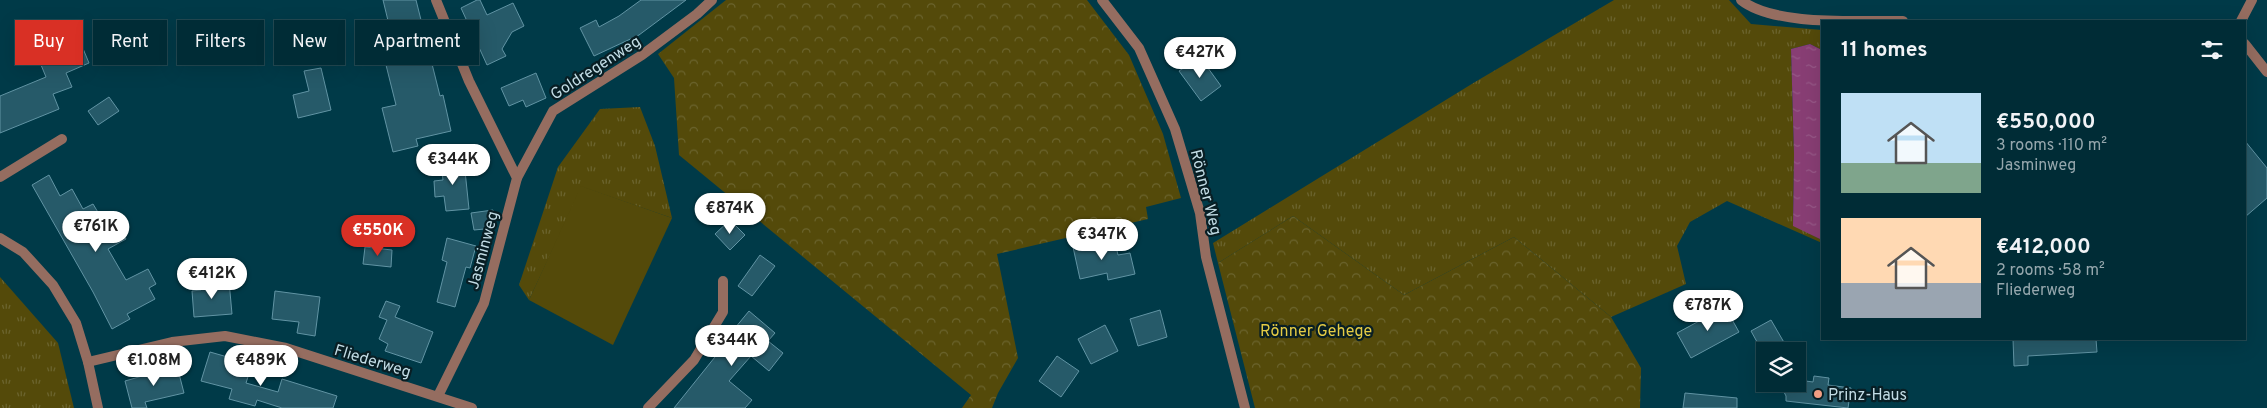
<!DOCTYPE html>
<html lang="en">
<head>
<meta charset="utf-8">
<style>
  :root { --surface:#002c36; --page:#0a343e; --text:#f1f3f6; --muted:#95a7ad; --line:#224851; --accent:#d93025 }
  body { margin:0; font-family:Overpass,sans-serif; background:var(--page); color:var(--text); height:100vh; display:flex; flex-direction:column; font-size:19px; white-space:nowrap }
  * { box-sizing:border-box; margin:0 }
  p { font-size:16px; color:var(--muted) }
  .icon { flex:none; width:28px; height:28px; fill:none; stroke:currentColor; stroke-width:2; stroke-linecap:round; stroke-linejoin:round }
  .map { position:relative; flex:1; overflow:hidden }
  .drawer { position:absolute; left:1821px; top:20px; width:425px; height:320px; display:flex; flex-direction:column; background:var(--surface); border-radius:0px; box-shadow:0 5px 20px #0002,0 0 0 1px var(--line) }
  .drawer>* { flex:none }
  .top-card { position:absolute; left:15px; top:20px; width:475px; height:45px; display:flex; gap:10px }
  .controls { position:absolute; left:1756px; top:342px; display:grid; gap:10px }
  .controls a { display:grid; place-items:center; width:50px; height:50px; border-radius:0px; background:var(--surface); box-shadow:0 5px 20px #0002,0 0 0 1px var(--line); font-size:25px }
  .price { position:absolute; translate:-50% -42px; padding:0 11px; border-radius:18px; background:#fff; color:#222; font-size:16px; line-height:32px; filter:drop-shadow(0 1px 2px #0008) }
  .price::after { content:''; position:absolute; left:50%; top:30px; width:15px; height:11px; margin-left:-8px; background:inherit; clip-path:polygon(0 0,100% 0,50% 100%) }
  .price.active { background:var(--accent); color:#fff }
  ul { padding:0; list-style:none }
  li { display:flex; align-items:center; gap:15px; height:125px; padding:0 20px }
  li span { display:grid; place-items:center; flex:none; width:140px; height:100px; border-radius:0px; color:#555 }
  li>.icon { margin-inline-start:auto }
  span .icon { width:60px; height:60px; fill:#fffc; stroke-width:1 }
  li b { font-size:21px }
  h2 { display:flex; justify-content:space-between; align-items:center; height:60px; padding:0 20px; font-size:21px }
  .chip { padding:0 18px; border-radius:0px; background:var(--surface); box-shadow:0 5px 20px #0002,0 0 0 1px var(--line); font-size:18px; line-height:45px }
  .chip.active { background:var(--accent); color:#fff }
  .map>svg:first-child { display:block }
  .grass { fill:url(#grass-tufts) }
  .forest { fill:url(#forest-crowns) }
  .pitch { fill:#544a0a }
  .water { fill:url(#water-ripples) }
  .building { fill:#265a69; stroke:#6194a4 }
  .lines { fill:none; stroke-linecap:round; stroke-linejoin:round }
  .lane { stroke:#956d60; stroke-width:10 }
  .street { stroke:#956d60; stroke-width:10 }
  .poi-dot { fill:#f39f84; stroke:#081e24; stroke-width:2 }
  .labels { text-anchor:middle; stroke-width:4.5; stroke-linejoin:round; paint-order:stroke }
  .street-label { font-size:16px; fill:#c2dce5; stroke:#081e24 }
  .park-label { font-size:16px; fill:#e5cc45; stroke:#081e24 }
  .poi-label { font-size:16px; fill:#c2dce5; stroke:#081e24; text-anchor:start }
</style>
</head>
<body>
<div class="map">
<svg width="2267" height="408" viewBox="0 0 2267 408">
  <defs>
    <pattern id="grass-tufts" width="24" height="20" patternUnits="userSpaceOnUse" patternTransform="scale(1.25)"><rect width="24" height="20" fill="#544a0a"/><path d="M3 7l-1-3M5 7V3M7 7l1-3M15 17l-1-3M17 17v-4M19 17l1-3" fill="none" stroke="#6b642e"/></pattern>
    <pattern id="forest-crowns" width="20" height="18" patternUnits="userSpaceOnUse" patternTransform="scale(1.25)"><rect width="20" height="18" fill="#544a0a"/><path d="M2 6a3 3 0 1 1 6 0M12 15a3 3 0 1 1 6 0" fill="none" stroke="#6b642e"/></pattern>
    <pattern id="water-ripples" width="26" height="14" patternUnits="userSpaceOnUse" patternTransform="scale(1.25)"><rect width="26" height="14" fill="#883e74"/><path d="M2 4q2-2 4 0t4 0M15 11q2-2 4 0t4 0" fill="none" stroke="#975988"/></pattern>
  </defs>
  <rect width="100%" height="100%" fill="#003a48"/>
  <!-- grass -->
  <g class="grass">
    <polygon points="1614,0 1729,0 1751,24 1822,30 1822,50 1810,44 1791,49 1794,154 1793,225 1822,240 1822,243 1727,201 1690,222 1677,246 1686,284 1611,317 1514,237 1404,295 1293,216 1218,263 1213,243 1475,82"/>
    <polygon points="640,107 655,146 672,218 582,187 529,300 519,285 558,167 600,109"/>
    <polygon points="0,277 58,343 74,408 0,408"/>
  </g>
  <!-- forest -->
  <g class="forest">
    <polygon points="726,0 1087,0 1129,55 1163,134 1181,198 1146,207 1148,219 997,254 1018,358 998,393 992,408 962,408 971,395 679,155 674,78 658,54"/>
    <polygon points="1293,216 1404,295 1514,237 1611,317 1641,368 1640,408 1255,408 1218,263"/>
  </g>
  <!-- pitch -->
  <polygon class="pitch" points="581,186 672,218 613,345 529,300"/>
  <!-- water -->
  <polygon class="water" points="1810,44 1822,50 1822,240 1793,226 1794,154 1791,49"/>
  <!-- building -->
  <g class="building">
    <polygon points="383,0 416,0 440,96 443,95 451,131 416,139 418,146 393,152 382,108 396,105 385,61 405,56 398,31 391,33"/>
    <polygon points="477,0 480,0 487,15 513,3 524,26 512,32 502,49 506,56 487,65 461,8"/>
    <polygon points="641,0 686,0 639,35 594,56 580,28 596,20 599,27 619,16"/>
    <polygon points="74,27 89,63 66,73 72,87 53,94 59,109 0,133 0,96 46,77 39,60 54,53 47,39"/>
    <polygon points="1200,57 1221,86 1201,101 1179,71"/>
    <polygon points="321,68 331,110 298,118 293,95 309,91 304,71"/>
    <polygon points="536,73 546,98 526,107 523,100 509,106 501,88"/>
    <polygon points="109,97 119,111 98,125 88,111"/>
    <polygon points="2245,141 2267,168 2267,198 2245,217"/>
    <polygon points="464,161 469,209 446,211 444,196 435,197 434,181 443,180 441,163"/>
    <polygon points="49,175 60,196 72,189 83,209 93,204 105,224 114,218 126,239 108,249 126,280 148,269 156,284 149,288 155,299 127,314 130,319 112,329 93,292 32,185"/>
    <polygon points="493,210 495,228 474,230 471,213"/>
    <polygon points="730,220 745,235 730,250 715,234"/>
    <polygon points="447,238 476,246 470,268 466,267 455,307 437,302 447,262 442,260"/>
    <polygon points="1101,240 1102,245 1115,242 1118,255 1130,253 1135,274 1108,280 1107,273 1080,279 1073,247"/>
    <polygon points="365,247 392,250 391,267 363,264"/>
    <polygon points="760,255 775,266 752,296 738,286"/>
    <polygon points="229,281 232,314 194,317 192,291 201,290 201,283"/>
    <polygon points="275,291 320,297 315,336 297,333 299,322 272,319"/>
    <polygon points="386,301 400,306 395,317 433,332 421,363 385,351 388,344 379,339 387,320 379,317"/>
    <polygon points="1725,307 1739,332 1691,358 1677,333"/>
    <polygon points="1160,310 1167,337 1138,346 1130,319"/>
    <polygon points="749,311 775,333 768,341 783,353 769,371 751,356 729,381 752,400 745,408 674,408 723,347 721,345"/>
    <polygon points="1771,320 1789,351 1762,351 1751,331"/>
    <polygon points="1105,325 1118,351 1091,364 1078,339"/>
    <polygon points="2013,339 2096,339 2097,352 2028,356 2028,365 2014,366"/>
    <polygon points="210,352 252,364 246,383 278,392 282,379 337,396 333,408 282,408 257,400 255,406 229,399 232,389 201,381"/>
    <polygon points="1057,356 1079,371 1061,397 1039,381"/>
    <polygon points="177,366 184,393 145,402 147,408 132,408 125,381"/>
    <polygon points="1814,376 1829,378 1828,385 1851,388 1848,408 1786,401 1786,396 1780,384 1798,384 1798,380 1813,382"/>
    <polygon points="1685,393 1737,398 1737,408 1683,408"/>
  </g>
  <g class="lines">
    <!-- lane -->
    <polyline class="lane" points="0,177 62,139"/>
    <!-- street -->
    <g class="street">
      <polyline points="436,0 469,81 517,178 484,303 438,396"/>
      <polyline points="1102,0 1139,48 1175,129 1200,213 1206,257 1245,408"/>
      <path d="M1741,0C1775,27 1860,20 1903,21"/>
      <polyline points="2241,21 2252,0"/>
      <polyline points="2245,44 2267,72"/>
      <polyline points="517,178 553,111 642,55 697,14 712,0"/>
      <polyline points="0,238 23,252 53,285 76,323 88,362 98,408"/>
      <polyline points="88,362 172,342 225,336 286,348 472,408"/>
      <polyline points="648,408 694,360 723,312 723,281"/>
    </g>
  </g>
  <!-- markers -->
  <circle class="poi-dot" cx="1818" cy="394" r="5"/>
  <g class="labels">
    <!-- street labels -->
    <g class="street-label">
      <text transform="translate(595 67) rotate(-33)" y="6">Goldregenweg</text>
      <text transform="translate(1207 192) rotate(76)" y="6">Rönner Weg</text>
      <text transform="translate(482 250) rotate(-75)" y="6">Jasminweg</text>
      <text transform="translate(373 360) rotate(17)" y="6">Fliederweg</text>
    </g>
    <!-- park labels -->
    <g class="park-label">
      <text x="1316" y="336">Rönner Gehege</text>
    </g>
    <!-- poi labels -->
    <g class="poi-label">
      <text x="1828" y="400">Prinz-Haus</text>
    </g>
  </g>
</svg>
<div class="controls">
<a><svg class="icon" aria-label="layers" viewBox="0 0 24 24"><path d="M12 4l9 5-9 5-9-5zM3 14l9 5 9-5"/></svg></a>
</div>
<b class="price" style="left:1200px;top:79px">€427K</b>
<b class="price" style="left:453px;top:186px">€344K</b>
<b class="price" style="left:730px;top:235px">€874K</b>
<b class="price" style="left:96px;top:253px">€761K</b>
<b class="price active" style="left:378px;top:257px">€550K</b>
<b class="price" style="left:1102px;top:261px">€347K</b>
<b class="price" style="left:212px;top:300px">€412K</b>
<b class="price" style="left:1708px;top:332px">€787K</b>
<b class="price" style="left:732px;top:367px">€344K</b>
<b class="price" style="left:154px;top:387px">€1.08M</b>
<b class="price" style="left:261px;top:387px">€489K</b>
<div class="top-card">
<a class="chip active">Buy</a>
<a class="chip">Rent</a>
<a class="chip">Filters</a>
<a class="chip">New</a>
<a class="chip">Apartment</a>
</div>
<section class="drawer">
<h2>11 homes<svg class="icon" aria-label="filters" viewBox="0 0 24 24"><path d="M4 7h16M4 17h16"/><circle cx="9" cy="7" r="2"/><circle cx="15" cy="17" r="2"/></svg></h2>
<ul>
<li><span style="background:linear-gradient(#bfe0f5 70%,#7fa58c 0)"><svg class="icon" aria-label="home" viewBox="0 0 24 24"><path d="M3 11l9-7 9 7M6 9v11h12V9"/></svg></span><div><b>€550,000</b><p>3 rooms · 110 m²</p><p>Jasminweg</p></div></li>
<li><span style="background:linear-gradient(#ffd9b3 65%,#9aa5b1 0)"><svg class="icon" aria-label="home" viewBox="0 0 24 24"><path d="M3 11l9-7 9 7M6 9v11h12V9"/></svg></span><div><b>€412,000</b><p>2 rooms · 58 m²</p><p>Fliederweg</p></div></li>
</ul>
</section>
</div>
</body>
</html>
